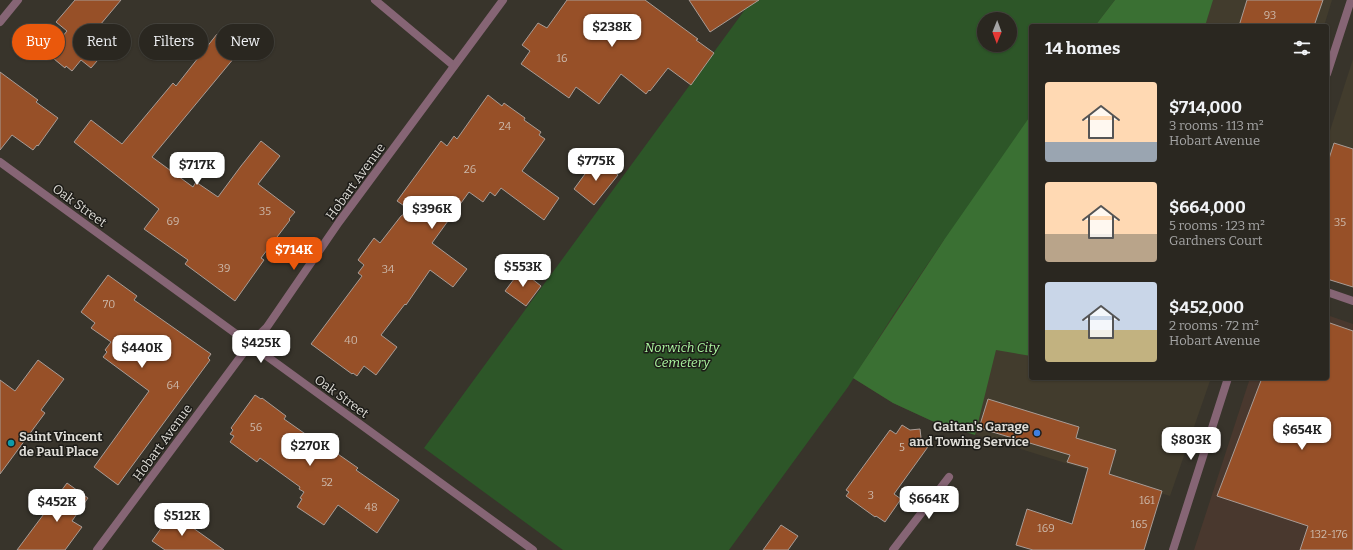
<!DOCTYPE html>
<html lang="en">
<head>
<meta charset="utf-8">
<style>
  :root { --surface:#2a2720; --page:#322f29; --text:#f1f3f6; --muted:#a5a5a5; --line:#46443e; --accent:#ea580c }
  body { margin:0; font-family:Bitter,serif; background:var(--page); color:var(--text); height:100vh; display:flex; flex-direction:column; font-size:15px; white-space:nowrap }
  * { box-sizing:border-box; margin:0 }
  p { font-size:13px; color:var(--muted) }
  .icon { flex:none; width:22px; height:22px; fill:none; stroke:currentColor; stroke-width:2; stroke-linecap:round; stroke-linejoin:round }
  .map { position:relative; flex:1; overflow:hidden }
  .panel { position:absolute; left:1029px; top:24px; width:300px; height:356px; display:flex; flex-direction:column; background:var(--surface); border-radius:4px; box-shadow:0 1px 3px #0004,0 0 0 1px var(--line) }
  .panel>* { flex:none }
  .guide { position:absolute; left:12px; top:24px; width:380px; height:36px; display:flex; gap:8px }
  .needle { width:26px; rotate:181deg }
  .fabs { position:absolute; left:977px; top:12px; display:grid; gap:8px }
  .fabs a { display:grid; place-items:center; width:40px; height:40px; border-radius:50%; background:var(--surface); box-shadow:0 1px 3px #0004,0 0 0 1px var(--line); font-size:20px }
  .price { position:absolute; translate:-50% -34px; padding:0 9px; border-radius:8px; background:#fff; color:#222; font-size:13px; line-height:26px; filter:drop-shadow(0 1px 2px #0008) }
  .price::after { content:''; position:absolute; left:50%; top:24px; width:12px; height:9px; margin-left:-6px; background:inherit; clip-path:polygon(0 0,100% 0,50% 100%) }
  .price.on { background:var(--accent); color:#fff }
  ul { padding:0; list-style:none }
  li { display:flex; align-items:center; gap:12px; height:100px; padding:0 16px }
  li span { display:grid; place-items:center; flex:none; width:112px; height:80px; border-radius:4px; color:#555 }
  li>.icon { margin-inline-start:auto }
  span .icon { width:48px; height:48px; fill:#fffc; stroke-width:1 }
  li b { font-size:17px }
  h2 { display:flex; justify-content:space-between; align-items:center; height:48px; padding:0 16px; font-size:17px }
  .tag { padding:0 14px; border-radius:18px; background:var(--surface); box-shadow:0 1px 3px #0004,0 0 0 1px var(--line); font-size:14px; line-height:36px }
  .tag.on { background:var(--accent); color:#fff }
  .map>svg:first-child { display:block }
  .built { fill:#423c2d }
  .industrial { fill:#49382e }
  .green { fill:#2d5628; fill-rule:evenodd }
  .forest { fill:#3a7033 }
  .building { fill:#975028; stroke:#a89c96 }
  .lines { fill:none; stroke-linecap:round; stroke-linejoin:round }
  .minor { stroke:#866575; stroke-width:8 }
  .tertiary { stroke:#866575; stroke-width:8 }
  .shop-dot { fill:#3f7fe0; stroke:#1d1c18; stroke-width:1.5 }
  .culture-dot { fill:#0f9aa8; stroke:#1d1c18; stroke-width:1.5 }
  .labels { text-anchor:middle; stroke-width:3; stroke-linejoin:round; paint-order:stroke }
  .number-label { font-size:11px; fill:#ccb8aa }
  .street-label { font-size:13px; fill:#dddbd5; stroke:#1d1c18 }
  .park-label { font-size:13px; font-style:italic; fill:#acf8a1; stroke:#1d1c18 }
  .poi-label { font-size:13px; font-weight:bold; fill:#dddbd5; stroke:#1d1c18; text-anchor:end }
</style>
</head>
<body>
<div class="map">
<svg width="1353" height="550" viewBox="0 0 1353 550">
  <rect width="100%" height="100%" fill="#38342b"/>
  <!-- built -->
  <g class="built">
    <polygon points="1115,0 1332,0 1324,26 1095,26"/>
    <polygon points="1353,59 1353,287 1327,279 1327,140"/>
    <polygon points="944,240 1031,241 1031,378 1211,378 1170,496 932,421 893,403 853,378 894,314"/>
  </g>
  <!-- industrial -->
  <polygon class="industrial" points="1327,315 1353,324 1353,550 1194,550 1250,378 1327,378"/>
  <!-- green -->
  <path class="green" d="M752,0H1115L1095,26H1031V241L944,240L894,314L848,387L729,550H563L424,448ZM984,19H1010V45H984Z"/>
  <!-- forest -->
  <g class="forest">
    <polygon points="1115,0 1213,0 1205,26 1095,26"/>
    <polygon points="1031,115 1031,356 996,350 975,435 932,421 893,403 853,378 944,240"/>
  </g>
  <!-- building -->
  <g class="building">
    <polygon points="75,0 121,0 100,25 116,39 91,68 81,60 72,71 66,66 65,68 48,54 67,31 56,22"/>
    <polygon points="567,0 645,0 698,39 696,40 714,53 691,85 668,68 650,91 649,90 646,94 621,74 599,104 576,87 569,98 521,64 530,51 522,45 538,23 547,28"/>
    <polygon points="689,0 759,0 710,32"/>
    <polygon points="1247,0 1323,0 1314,26 1239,26"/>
    <polygon points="217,34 239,52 152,157 193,187 196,182 218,197 241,166 261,141 280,156 258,184 295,212 289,219 290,220 261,258 264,260 235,301 185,264 188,260 144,229 159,209 74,142 91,120 122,144 173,83 176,86"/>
    <polygon points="0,72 38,100 36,102 58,118 38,146 37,145 33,150 12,135 0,150"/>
    <polygon points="488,95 502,106 504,103 525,118 524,120 541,132 539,135 545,139 522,171 559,198 544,220 501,188 495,196 490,192 483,202 469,192 432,243 467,269 453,287 430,270 406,305 405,304 381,335 397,347 376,375 364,366 357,376 353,373 352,374 311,344 362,276 358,273 364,265 358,260 374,238 380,243 401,216 410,210 397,201 441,141 447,146 454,136 457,139"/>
    <polygon points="1334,143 1353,149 1353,287 1327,279 1327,165"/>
    <polygon points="596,159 618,175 594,205 574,189"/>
    <polygon points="521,270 541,286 526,306 505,291"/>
    <polygon points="108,275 137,296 134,300 211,354 208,358 210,360 118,485 94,467 149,391 103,357 107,352 105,350 111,342 91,328 95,323 81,312"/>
    <polygon points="1327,322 1353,331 1353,550 1300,550 1308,526 1217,496 1262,378 1327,378"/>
    <polygon points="38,360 64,379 41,410 45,413 0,474 0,380 15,391"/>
    <polygon points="255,395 261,399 262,398 286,416 284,419 334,454 335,452 358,468 356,470 399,500 377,533 338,505 324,525 297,507 302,499 300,498 304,492 299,489 300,487 260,458 257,462 230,442 234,436 230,434 233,430 231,428"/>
    <polygon points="988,399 1079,427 1076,438 1116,450 1109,474 1162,491 1144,550 1033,550 1016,545 1027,509 1072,524 1088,468 1067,462 1070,455 979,428"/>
    <polygon points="902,425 910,430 920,429 921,438 930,444 894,494 901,499 885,522 876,516 875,517 846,496 849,492 846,490 890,430 896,434"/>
    <polygon points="67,483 88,498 72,521 82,527 65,550 17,550"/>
    <polygon points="172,513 224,550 165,550 152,541"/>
    <polygon points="781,525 798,536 788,550 763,550"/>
  </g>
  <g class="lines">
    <!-- minor -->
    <g class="minor">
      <polyline points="375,0 454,66"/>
      <polyline points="0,22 18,0"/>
      <polyline points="0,162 533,550"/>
      <polyline points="1327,292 1353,301"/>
      <polyline points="97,550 250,344 267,327 339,222 503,0"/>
      <polyline points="893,550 949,477"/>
    </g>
    <!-- tertiary -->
    <g class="tertiary">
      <polyline points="1327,74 1351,0"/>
      <polyline points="1173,550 1228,378"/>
    </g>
  </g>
  <!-- markers -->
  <circle class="shop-dot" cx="1037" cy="433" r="4"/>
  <circle class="culture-dot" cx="11" cy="443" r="4"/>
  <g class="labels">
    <!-- number labels -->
    <g class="number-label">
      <text x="1270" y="19">93</text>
      <text x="562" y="62">16</text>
      <text x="505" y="130">24</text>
      <text x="470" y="173">26</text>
      <text x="265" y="215">35</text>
      <text x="173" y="225">69</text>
      <text x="1340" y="226">35</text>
      <text x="224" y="272">39</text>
      <text x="388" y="273">34</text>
      <text x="109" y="308">70</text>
      <text x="351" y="344">40</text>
      <text x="173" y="389">64</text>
      <text x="256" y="431">56</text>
      <text x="902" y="451">5</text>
      <text x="327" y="486">52</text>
      <text x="871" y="499">3</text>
      <text x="1147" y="504">161</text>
      <text x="371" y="511">48</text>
      <text x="1139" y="528">165</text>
      <text x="1046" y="532">169</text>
      <text x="1329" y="538">132-176</text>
    </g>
    <!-- street labels -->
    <g class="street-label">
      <text transform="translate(355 181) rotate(-54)" y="5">Hobart Avenue</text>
      <text transform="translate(80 205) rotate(36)" y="5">Oak Street</text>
      <text transform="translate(342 396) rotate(36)" y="5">Oak Street</text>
      <text transform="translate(162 442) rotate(-54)" y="5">Hobart Avenue</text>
    </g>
    <!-- park labels -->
    <g class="park-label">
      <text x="682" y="352">Norwich City<tspan x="682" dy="15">Cemetery</tspan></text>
    </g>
    <!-- poi labels -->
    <g class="poi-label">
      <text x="1029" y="431">Gaitan's Garage<tspan x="1029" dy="15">and Towing Service</tspan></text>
      <text x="19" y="441" text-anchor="start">Saint Vincent<tspan x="19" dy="15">de Paul Place</tspan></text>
    </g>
  </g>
</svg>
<div class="fabs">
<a><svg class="needle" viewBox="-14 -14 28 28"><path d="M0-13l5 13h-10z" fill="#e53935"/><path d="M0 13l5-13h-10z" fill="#a5a5a5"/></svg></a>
</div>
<b class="price" style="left:612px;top:48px">$238K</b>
<b class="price" style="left:596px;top:182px">$775K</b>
<b class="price" style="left:197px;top:186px">$717K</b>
<b class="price" style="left:432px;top:230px">$396K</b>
<b class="price on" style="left:294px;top:271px">$714K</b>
<b class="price" style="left:523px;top:288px">$553K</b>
<b class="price" style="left:261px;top:364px">$425K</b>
<b class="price" style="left:142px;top:369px">$440K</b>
<b class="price" style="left:1302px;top:451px">$654K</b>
<b class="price" style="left:1191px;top:461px">$803K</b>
<b class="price" style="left:310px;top:467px">$270K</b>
<b class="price" style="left:929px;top:520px">$664K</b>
<b class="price" style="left:57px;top:523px">$452K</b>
<b class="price" style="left:182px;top:537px">$512K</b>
<div class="guide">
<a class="tag on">Buy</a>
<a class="tag">Rent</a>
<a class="tag">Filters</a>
<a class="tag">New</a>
</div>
<section class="panel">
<h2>14 homes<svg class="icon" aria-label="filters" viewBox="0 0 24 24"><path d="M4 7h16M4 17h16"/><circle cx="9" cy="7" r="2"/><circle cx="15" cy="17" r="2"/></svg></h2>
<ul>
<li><span style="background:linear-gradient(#ffd9b3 75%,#9aa5b1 0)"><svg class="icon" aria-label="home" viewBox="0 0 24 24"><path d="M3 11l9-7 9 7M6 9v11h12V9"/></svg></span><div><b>$714,000</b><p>3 rooms · 113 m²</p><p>Hobart Avenue</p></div></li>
<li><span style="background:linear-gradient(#ffd9b3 65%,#b9a48a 0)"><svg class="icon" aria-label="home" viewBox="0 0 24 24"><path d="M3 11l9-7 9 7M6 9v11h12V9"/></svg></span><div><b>$664,000</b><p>5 rooms · 123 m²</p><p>Gardners Court</p></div></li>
<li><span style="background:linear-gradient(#c9d6e8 60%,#c2b280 0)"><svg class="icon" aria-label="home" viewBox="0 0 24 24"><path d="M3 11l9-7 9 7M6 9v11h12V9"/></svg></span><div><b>$452,000</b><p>2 rooms · 72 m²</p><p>Hobart Avenue</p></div></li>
</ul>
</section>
</div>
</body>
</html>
